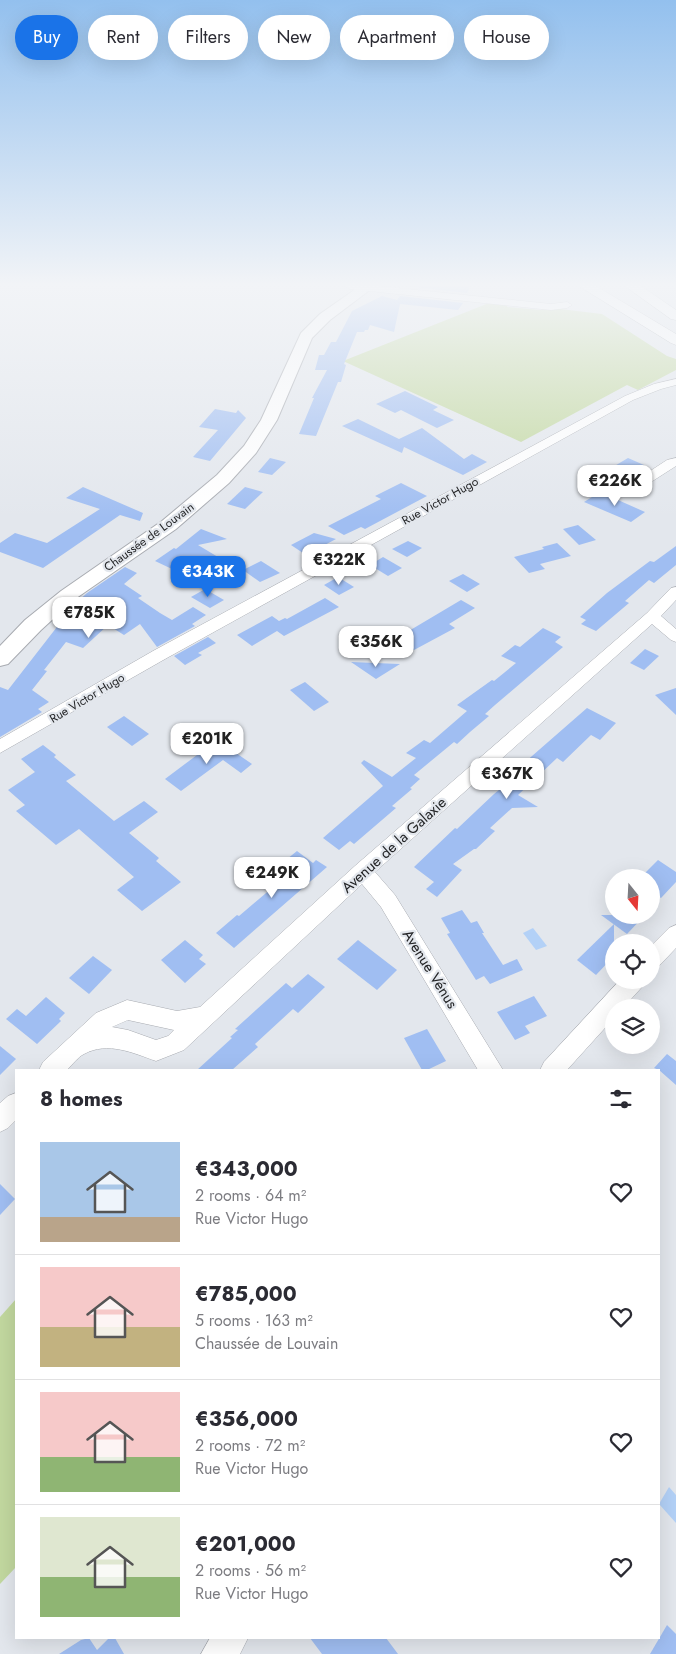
<!DOCTYPE html>
<html lang="en">
<head>
<meta charset="utf-8">
<style>
  :root { --surface:#fff; --page:#f7f7f7; --text:#2b2b33; --muted:#7c7c81; --line:#e1e1e2; --accent:#1a73e8 }
  body { margin:0; font-family:Jost,sans-serif; background:var(--page); color:var(--text); height:100vh; display:flex; flex-direction:column; font-size:19px; white-space:nowrap }
  * { box-sizing:border-box; margin:0 }
  p { font-size:16px; color:var(--muted) }
  .icon { flex:none; width:28px; height:28px; fill:none; stroke:currentColor; stroke-width:2; stroke-linecap:round; stroke-linejoin:round }
  .map { position:relative; flex:1; overflow:hidden }
  .sheet { position:absolute; left:15px; top:1069px; width:645px; height:570px; display:flex; flex-direction:column; background:var(--surface); border-radius:0px; box-shadow:0 5px 20px #0002 }
  .sheet>* { flex:none }
  .hud { position:absolute; left:15px; top:15px; width:646px; height:45px; display:flex; gap:10px }
  .needle { width:32px; rotate:162deg }
  .tools { position:absolute; left:605px; top:869px; display:grid; gap:10px }
  .tools a { display:grid; place-items:center; width:55px; height:55px; border-radius:50%; background:var(--surface); box-shadow:0 5px 20px #0002; font-size:25px }
  .price { position:absolute; translate:-50% -42px; padding:0 11px; border-radius:10px; background:#fff; color:#222; font-size:16px; line-height:32px; filter:drop-shadow(0 1px 2px #0008) }
  .price::after { content:''; position:absolute; left:50%; top:30px; width:15px; height:11px; margin-left:-8px; background:inherit; clip-path:polygon(0 0,100% 0,50% 100%) }
  .price.on { background:var(--accent); color:#fff }
  ul { padding:0; list-style:none }
  li { display:flex; align-items:center; gap:15px; height:125px; padding:0 25px }
  li+li { border-top:1px solid var(--line) }
  li span { display:grid; place-items:center; flex:none; width:140px; height:100px; border-radius:0px; color:#555 }
  li>.icon { margin-inline-start:auto }
  span .icon { width:60px; height:60px; fill:#fffc; stroke-width:1 }
  li b { font-size:21px }
  h2 { display:flex; justify-content:space-between; align-items:center; height:60px; padding:0 25px; font-size:21px }
  .tag { padding:0 18px; border-radius:22px; background:var(--surface); box-shadow:0 5px 20px #0002; font-size:18px; line-height:45px }
  .tag.on { background:var(--accent); color:#fff }
  .map>svg:first-child { display:block }
  .green { fill:#c2d89f }
  .water { fill:#b3d1f7 }
  .building { fill:#a0bef2 }
  .lines { fill:none; stroke-linecap:round; stroke-linejoin:round }
  .minor-casing { stroke:#a8abb1; stroke-width:1 }
  .secondary-casing { stroke:#a8abb1; stroke-width:2 }
  .motorway-casing { stroke:#a8abb1; stroke-width:1 }
  .minor { fill:#fff; fill-rule:evenodd }
  .secondary { fill:#fff; fill-rule:evenodd }
  .motorway { fill:#fff; fill-rule:evenodd }
  .labels { text-anchor:middle; stroke-width:4.5; stroke-linejoin:round; paint-order:stroke }
  .far-street-label { font-size:12px; fill:#242527; stroke:#e3e7ed }
  .street-label { font-size:15px; fill:#242527; stroke:#e3e7ed }
</style>
</head>
<body>
<div class="map">
<svg width="676" height="1654" viewBox="0 0 676 1654">
  <rect width="100%" height="100%" fill="#e3e7ed"/>
  <!-- green -->
  <g class="green">
    <polygon points="489,303 508,305 507,307 541,310 543,307 602,314 667,356 676,359 676,370 638,390 627,385 521,442 343,361"/>
    <polygon points="16,1299 16,1567 0,1584 0,1317"/>
  </g>
  <!-- water -->
  <g class="water">
    <polygon points="533,928 547,946 536,950 523,933"/>
    <polygon points="669,1487 676,1495 676,1523 659,1504"/>
  </g>
  <!-- building -->
  <g class="building">
    <polygon points="406,286 470,286 467,293"/>
    <polygon points="382,296 397,300 400,296 463,303 458,310 400,304 394,332 370,325 368,330 365,330 364,332 357,332 344,364 346,365 341,382 338,382 316,436 299,434 314,398 312,398 327,370 315,370 319,355 324,355 331,342 336,342 352,311"/>
    <polygon points="405,391 438,407 433,410 454,420 437,428 401,410 395,413 376,404"/>
    <polygon points="215,409 236,413 238,410 246,418 210,461 193,457 218,430 199,427"/>
    <polygon points="358,419 399,439 422,428 464,459 472,454 487,462 463,475 404,447 402,453 342,426"/>
    <polygon points="270,458 286,462 272,475 258,472"/>
    <polygon points="628,458 644,465 607,488 591,480"/>
    <polygon points="401,483 427,496 365,529 361,527 344,535 328,526 381,499 375,496"/>
    <polygon points="83,487 143,513 140,521 120,515 43,568 0,552 0,543 15,533 47,543 100,509 66,498"/>
    <polygon points="245,487 263,492 245,509 227,504"/>
    <polygon points="600,492 645,512 631,522 584,502"/>
    <polygon points="578,525 596,540 579,545 563,529"/>
    <polygon points="201,529 227,539 198,545 228,563 213,572 187,559 172,569 155,561 174,548 176,549"/>
    <polygon points="314,533 336,539 306,555 291,545"/>
    <polygon points="408,541 422,548 407,557 392,549"/>
    <polygon points="557,543 571,556 540,564 545,569 529,573 514,557 544,549 542,547"/>
    <polygon points="676,546 676,565 654,583 649,580 625,601 629,603 596,631 581,624 586,620 580,617 607,593 650,561 654,562"/>
    <polygon points="383,557 402,568 388,576 370,565"/>
    <polygon points="261,561 280,573 260,582 243,570"/>
    <polygon points="125,567 137,573 124,584 142,596 138,598 160,613 172,620 193,607 206,615 192,624 195,626 157,647 140,624 124,635 108,625 83,648 66,642 44,670 47,671 32,690 49,702 38,709 42,712 0,737 0,687 8,690 60,623 56,621 87,593"/>
    <polygon points="463,574 480,584 467,592 449,581"/>
    <polygon points="338,577 354,587 339,595 324,585"/>
    <polygon points="205,589 224,600 210,608 191,597"/>
    <polygon points="325,598 339,607 284,636 277,631 252,646 237,635 272,616 279,621 285,618 287,619"/>
    <polygon points="461,600 475,608 449,624 455,628 414,650 397,638"/>
    <polygon points="543,628 561,637 555,642 563,647 495,705 485,714 489,716 470,732 457,744 454,742 414,775 420,779 410,788 412,789 392,806 396,808 354,844 350,841 339,850 323,838 383,786 361,763 364,760 392,777 416,758 406,753 424,740 430,743 467,711 457,705 492,680 494,681 516,663 501,656 515,645 520,647"/>
    <polygon points="208,637 216,643 198,653 202,655 185,665 174,656"/>
    <polygon points="645,649 659,656 644,670 630,663"/>
    <polygon points="351,662 375,663 400,664 376,679"/>
    <polygon points="305,682 329,702 314,711 290,690"/>
    <polygon points="676,688 676,715 655,695"/>
    <polygon points="587,708 616,723 600,740 591,735 563,762 557,758 518,795 538,807 512,808 490,828 495,831 476,849 474,849 453,864 462,870 437,897 426,889 434,882 414,867 455,828 457,829 494,794 515,777 513,776 516,770"/>
    <polygon points="124,716 149,734 132,746 107,727"/>
    <polygon points="217,740 252,764 241,773 223,760 181,791 165,779"/>
    <polygon points="43,745 56,755 54,757 76,775 66,781 114,821 144,801 158,812 129,833 159,858 156,861 181,882 142,911 117,890 134,877 79,829 56,845 16,811 25,805 8,790 35,772 21,759"/>
    <polygon points="297,851 313,863 316,860 327,867 234,948 216,933 237,915 239,916 292,871 282,863"/>
    <polygon points="658,860 676,872 676,882 661,898 651,891 651,878 640,878"/>
    <polygon points="462,910 471,923 477,921 484,933 482,933 503,965 517,959 523,970 490,984 484,976 476,980 447,934 450,933 441,918"/>
    <polygon points="601,915 645,915 627,934"/>
    <polygon points="614,924 614,956 596,975 577,960"/>
    <polygon points="185,940 203,955 199,959 206,964 185,983 161,960"/>
    <polygon points="358,940 397,970 377,990 337,959"/>
    <polygon points="93,956 112,970 89,994 69,978"/>
    <polygon points="308,974 325,987 298,1013 293,1009 255,1044 258,1047 232,1070 197,1070 232,1038 230,1037 238,1030 235,1029 286,983 292,988"/>
    <polygon points="534,996 547,1016 525,1026 530,1033 515,1040 497,1012"/>
    <polygon points="46,997 65,1013 59,1019 61,1021 37,1044 6,1019 17,1009 26,1016"/>
    <polygon points="427,1029 446,1061 427,1070 422,1070 404,1038"/>
    <polygon points="0,1046 16,1059 0,1075"/>
    <polygon points="667,1054 676,1061 676,1085 659,1070 654,1068"/>
    <polygon points="0,1184 15,1199 0,1215"/>
    <polygon points="667,1625 676,1634 676,1654 650,1654"/>
    <polygon points="89,1638 97,1650 109,1638 115,1638 124,1654 59,1654 81,1640"/>
    <polygon points="310,1638 386,1638 398,1654 322,1654"/>
  </g>
  <g class="lines">
    <!-- minor casing -->
    <g class="minor-casing">
      <g id="minor">
        <polygon points="345,286 378,286 551,304 567,302 572,305 567,308 551,310 350,289"/>
        <polygon points="676,379 676,385 661,389 633,400 165,659 0,753 0,739 153,651 625,396 654,384"/>
        <polygon points="676,458 676,466 651,482 645,495 635,495 634,492 641,477 667,460"/>
        <path d="M676,587V600L661,616L676,629V642L671,640L652,624L375,872L395,895L503,1070H478L381,907L362,884L184,1050L156,1061C133,1053 108,1041 84,1054C78,1057 72,1065 67,1070H39L43,1062L96,1013L127,1000L177,1011L200,1007L356,865L647,613L671,588ZM128,1020L174,1030L168,1036L156,1040L128,1030L112,1027Z"/>
        <polygon points="676,925 676,948 658,967 651,970 651,946 669,928"/>
        <polygon points="620,980 645,980 642,987 623,1008 614,1008 614,1018 567,1070 540,1070 544,1062"/>
        <polygon points="16,1093 16,1120 8,1128 0,1132 0,1103 8,1096"/>
        <polygon points="210,1638 248,1638 240,1654 201,1654"/>
      </g>
    </g>
    <!-- secondary casing -->
    <g class="secondary-casing">
      <polygon id="secondary" points="360,286 375,286 330,320 312,338 277,420 256,453 229,483 176,529 75,599 41,630 8,664 0,666 0,646 25,620 61,591 162,521 217,475 244,446 261,420 301,333 320,314"/>
    </g>
    <!-- motorway casing -->
    <g class="motorway-casing">
      <g id="motorway">
        <polygon points="579,286 596,286 676,334 676,345 671,343"/>
        <polygon points="625,286 641,286 676,310 676,320 671,319"/>
      </g>
    </g>
    <!-- minor -->
    <use href="#minor" class="minor"/>
    <!-- secondary -->
    <use href="#secondary" class="secondary"/>
    <!-- motorway -->
    <use href="#motorway" class="motorway"/>
  </g>
  <!-- sky -->
  <linearGradient id="sky" x2="0" y2="1"><stop stop-color="#93c0ee"/><stop offset="0.55" stop-color="#f2f4f7"/><stop offset="1" stop-color="#f2f4f7" stop-opacity="0"/></linearGradient>
  <rect width="676" height="518" fill="url(#sky)"/>
  <g class="labels">
    <!-- far-street labels -->
    <g class="far-street-label">
      <text transform="translate(440 501) rotate(-29)" y="4">Rue Victor Hugo</text>
      <text transform="translate(149 537) rotate(-36)" y="4">Chaussée de Louvain</text>
      <text transform="translate(87 698) rotate(-31)" y="4">Rue Victor Hugo</text>
    </g>
    <!-- street labels -->
    <g class="street-label">
      <text transform="translate(394 845) rotate(-42)" y="5">Avenue de la Galaxie</text>
      <text transform="translate(430 969) rotate(58)" y="5">Avenue Vénus</text>
    </g>
  </g>
</svg>
<div class="tools">
<a><svg class="needle" viewBox="-14 -14 28 28"><path d="M0-13l5 13h-10z" fill="#e53935"/><path d="M0 13l5-13h-10z" fill="#7c7c81"/></svg></a>
<a><svg class="icon" aria-label="locate" viewBox="0 0 24 24"><circle cx="12" cy="12" r="6"/><path d="M12 2v4M12 18v4M2 12h4M18 12h4"/></svg></a>
<a><svg class="icon" aria-label="layers" viewBox="0 0 24 24"><path d="M12 4l9 5-9 5-9-5zM3 14l9 5 9-5"/></svg></a>
</div>
<b class="price" style="left:615px;top:507px">€226K</b>
<b class="price" style="left:339px;top:586px">€322K</b>
<b class="price on" style="left:208px;top:598px">€343K</b>
<b class="price" style="left:89px;top:639px">€785K</b>
<b class="price" style="left:376px;top:668px">€356K</b>
<b class="price" style="left:207px;top:765px">€201K</b>
<b class="price" style="left:507px;top:800px">€367K</b>
<b class="price" style="left:272px;top:899px">€249K</b>
<div class="hud">
<a class="tag on">Buy</a>
<a class="tag">Rent</a>
<a class="tag">Filters</a>
<a class="tag">New</a>
<a class="tag">Apartment</a>
<a class="tag">House</a>
</div>
<section class="sheet">
<h2>8 homes<svg class="icon" aria-label="filters" viewBox="0 0 24 24"><path d="M4 7h16M4 17h16"/><circle cx="9" cy="7" r="2"/><circle cx="15" cy="17" r="2"/></svg></h2>
<ul>
<li><span style="background:linear-gradient(#a9c7e8 75%,#b9a48a 0)"><svg class="icon" aria-label="home" viewBox="0 0 24 24"><path d="M3 11l9-7 9 7M6 9v11h12V9"/></svg></span><div><b>€343,000</b><p>2 rooms · 64 m²</p><p>Rue Victor Hugo</p></div><svg class="icon" aria-label="heart" viewBox="0 0 24 24"><path d="M12 20l-8-8c-3-5 5-10 8-4 3-6 11-1 8 4z"/></svg></li>
<li><span style="background:linear-gradient(#f6c9c9 60%,#c2b280 0)"><svg class="icon" aria-label="home" viewBox="0 0 24 24"><path d="M3 11l9-7 9 7M6 9v11h12V9"/></svg></span><div><b>€785,000</b><p>5 rooms · 163 m²</p><p>Chaussée de Louvain</p></div><svg class="icon" aria-label="heart" viewBox="0 0 24 24"><path d="M12 20l-8-8c-3-5 5-10 8-4 3-6 11-1 8 4z"/></svg></li>
<li><span style="background:linear-gradient(#f6c9c9 65%,#8fb573 0)"><svg class="icon" aria-label="home" viewBox="0 0 24 24"><path d="M3 11l9-7 9 7M6 9v11h12V9"/></svg></span><div><b>€356,000</b><p>2 rooms · 72 m²</p><p>Rue Victor Hugo</p></div><svg class="icon" aria-label="heart" viewBox="0 0 24 24"><path d="M12 20l-8-8c-3-5 5-10 8-4 3-6 11-1 8 4z"/></svg></li>
<li><span style="background:linear-gradient(#dfe7d0 60%,#8fb573 0)"><svg class="icon" aria-label="home" viewBox="0 0 24 24"><path d="M3 11l9-7 9 7M6 9v11h12V9"/></svg></span><div><b>€201,000</b><p>2 rooms · 56 m²</p><p>Rue Victor Hugo</p></div><svg class="icon" aria-label="heart" viewBox="0 0 24 24"><path d="M12 20l-8-8c-3-5 5-10 8-4 3-6 11-1 8 4z"/></svg></li>
</ul>
</section>
</div>
</body>
</html>
